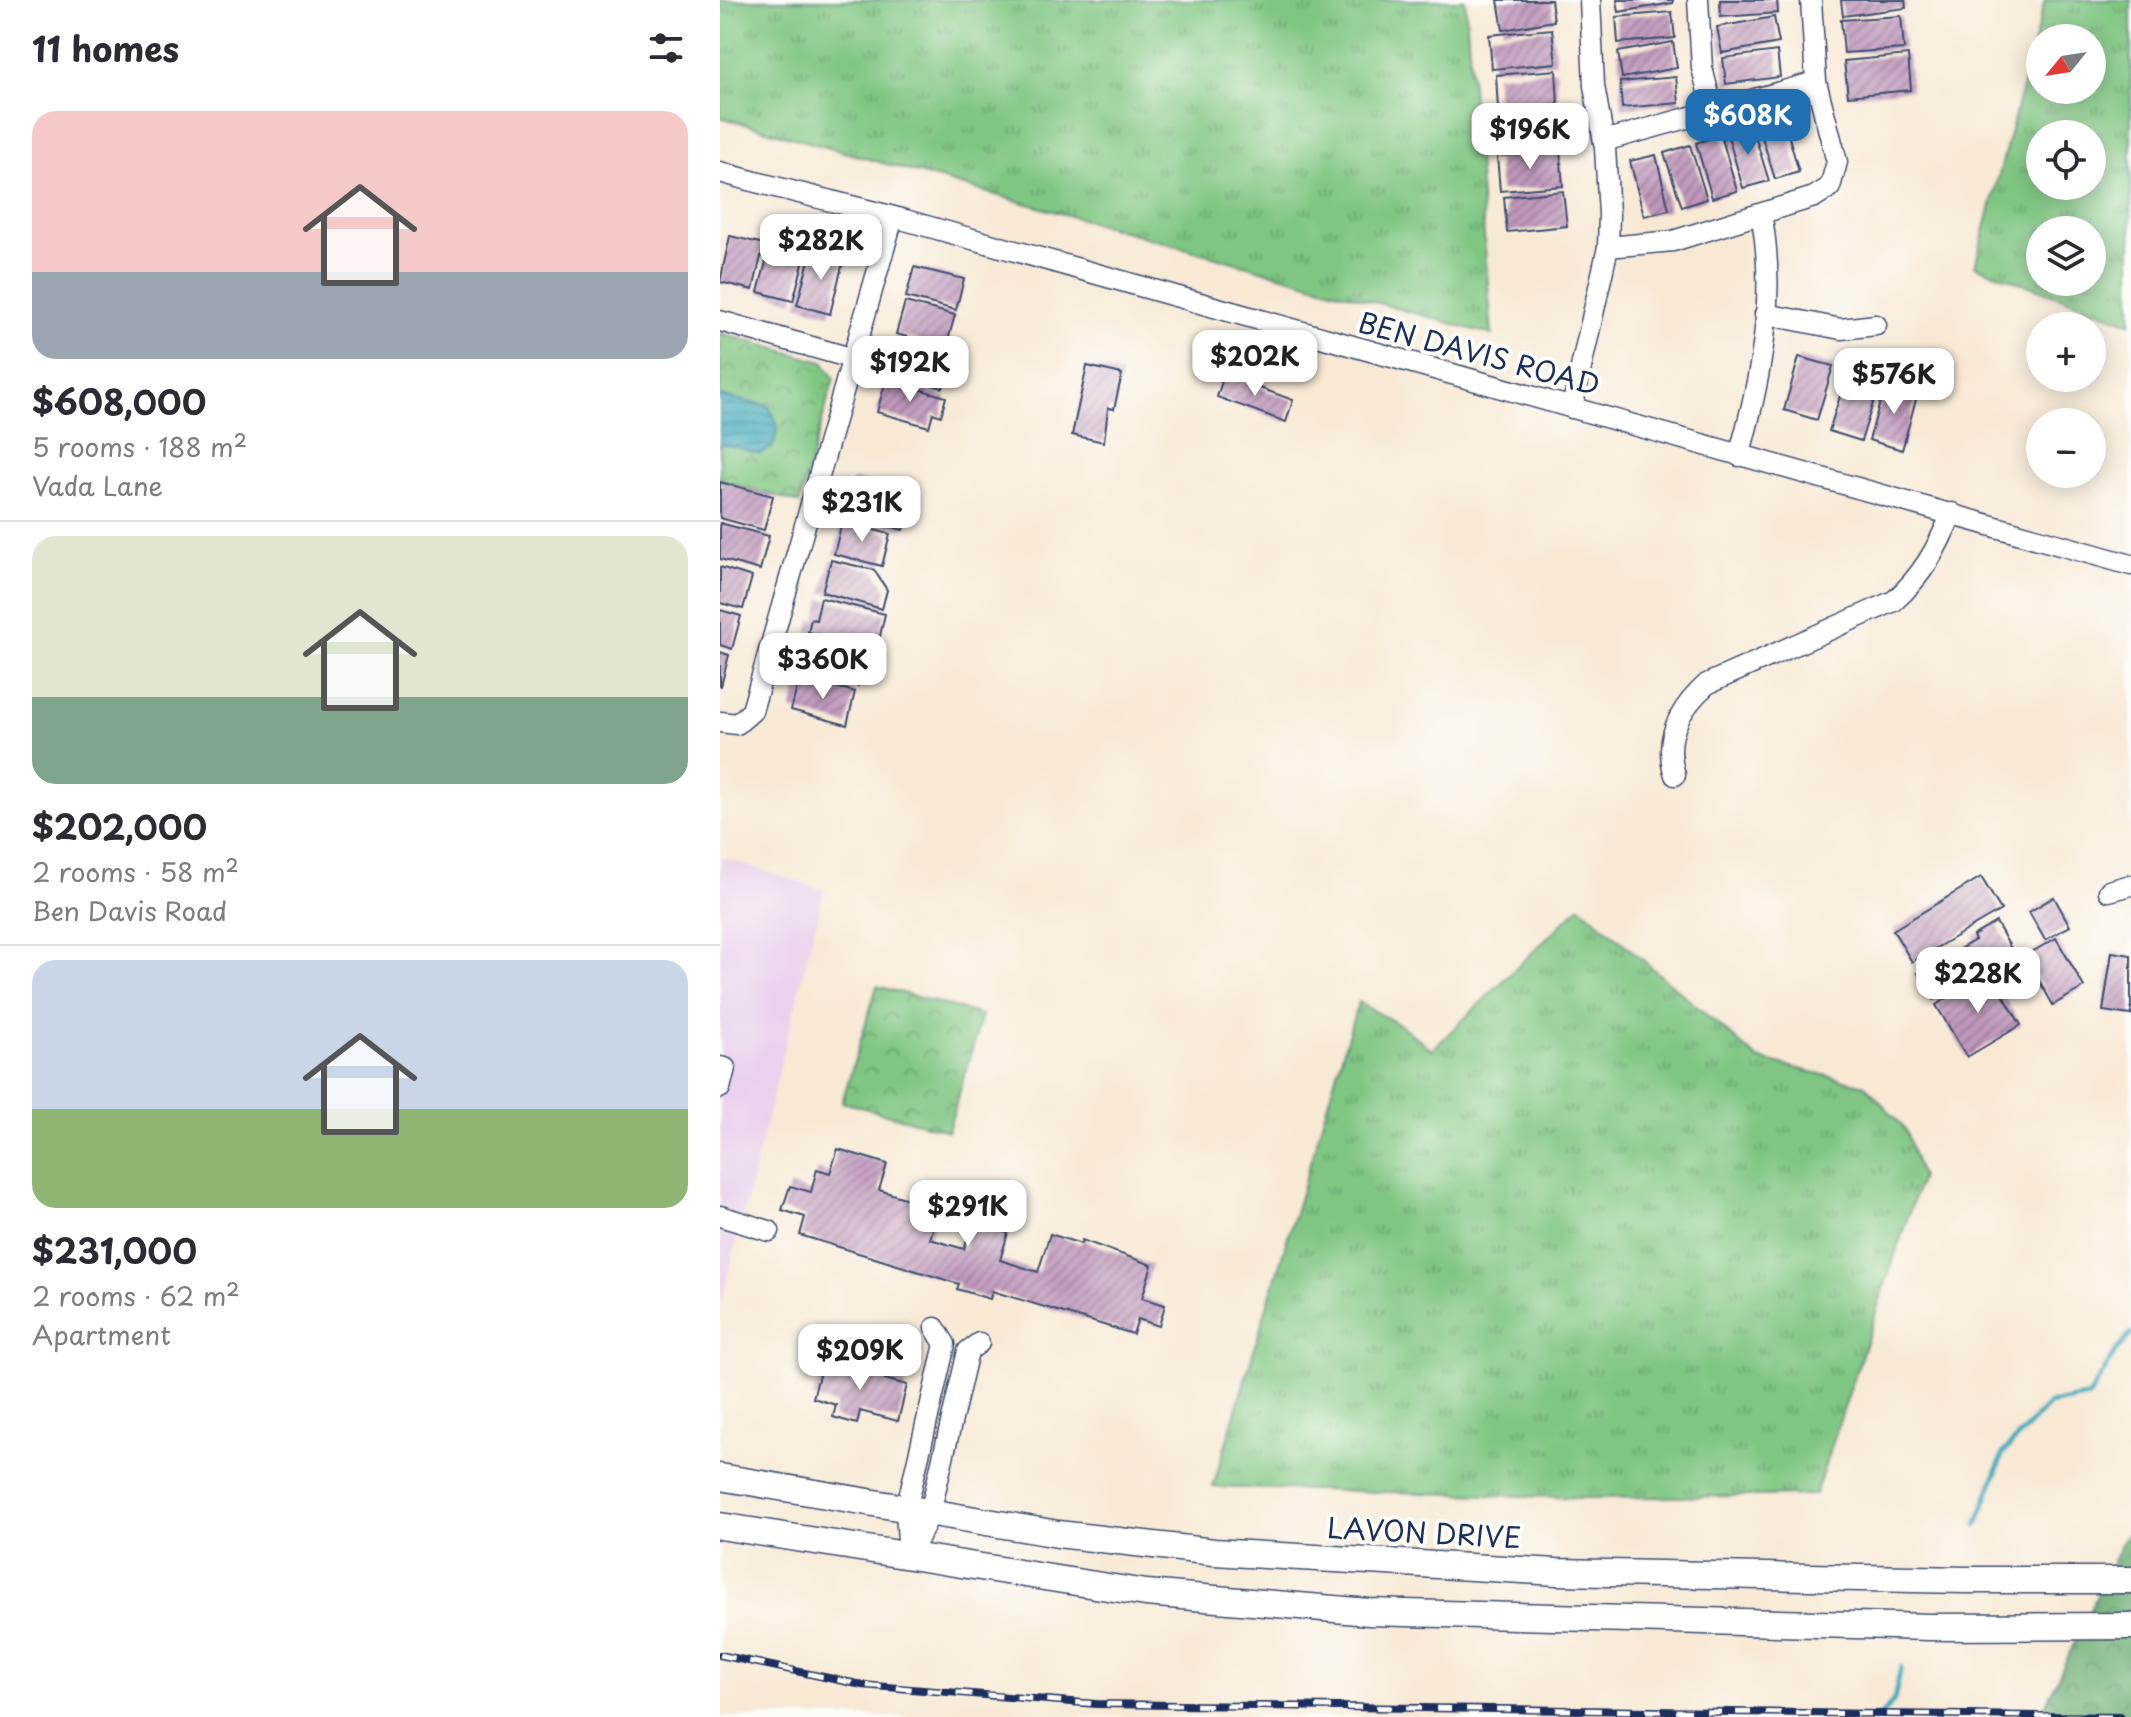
<!DOCTYPE html>
<html lang="en">
<head>
<meta charset="utf-8">
<style>
  :root { --surface:#fff; --page:#f2f2f3; --text:#2b2b33; --muted:#7c7c81; --line:#e1e1e2; --accent:#1f6fb2 }
  body { margin:0; font-family:"Playpen Sans",sans-serif; background:var(--page); color:var(--text); height:100vh; display:flex; flex-direction:column; font-size:30px; white-space:nowrap }
  * { box-sizing:border-box; margin:0 }
  p { font-size:26px; color:var(--muted) }
  .icon { flex:none; width:44px; height:44px; fill:none; stroke:currentColor; stroke-width:2; stroke-linecap:round; stroke-linejoin:round }
  .map { position:relative; flex:1; overflow:hidden }
  .details { display:flex; flex-direction:column; background:var(--surface); width:720px }
  .details>* { flex:none }
  .needle { width:52px; rotate:240deg }
  .controls { position:absolute; left:1306px; top:24px; display:grid; gap:16px }
  .controls a { display:grid; place-items:center; width:80px; height:80px; border-radius:50%; background:var(--surface); box-shadow:0 4px 20px #0003; font-size:40px }
  .price { position:absolute; translate:-50% -68px; padding:0 18px; border-radius:16px; background:#fff; color:#222; font-size:26px; line-height:52px; filter:drop-shadow(0 2px 4px #0008) }
  .price::after { content:''; position:absolute; left:50%; top:48px; width:24px; height:18px; margin-left:-12px; background:inherit; clip-path:polygon(0 0,100% 0,50% 100%) }
  .price.current { background:var(--accent); color:#fff }
  ul { padding:0; list-style:none }
  li { display:grid; align-content:center; gap:16px; height:424px; padding:0 32px }
  li+li { border-top:2px solid var(--line) }
  li span { display:grid; place-items:center; height:248px; border-radius:24px; color:#555 }
  li>.icon { margin-inline-start:auto }
  span .icon { width:144px; height:144px; fill:#fffc; stroke-width:1 }
  li b { font-size:34px }
  h2 { display:flex; justify-content:space-between; align-items:center; height:96px; padding:0 32px; font-size:34px }
  main { display:flex; flex:1; min-height:0 }
  .map>svg:first-child { display:block }
  .built { fill:#e9d2ed }
  .grass { fill:url(#grass-tufts); stroke:#4d7a70; stroke-width:2; fill-rule:evenodd }
  .forest { fill:url(#forest-crowns); stroke:#416d67; stroke-width:2 }
  .park { fill:url(#park-crowns); stroke:#4d7a70; stroke-width:2 }
  .water { fill:url(#water-rules); stroke:#2c6c8e; stroke-width:2 }
  .lines { fill:none; stroke-linecap:round; stroke-linejoin:round }
  .stream { stroke:#3ea9bd; stroke-width:5 }
  .building { fill:url(#building-hatch) }
  .minor-casing { stroke:#3c4b70; stroke-width:23 }
  .major-casing { stroke:#3c4b70; stroke-width:29 }
  .minor { stroke:#fff; stroke-width:20 }
  .major { stroke:#fff; stroke-width:26 }
  .rail-casing { stroke:#1b2f5e; stroke-width:8 }
  .rail { stroke:#fdfcf7; stroke-width:5; stroke-dasharray:15; stroke-linecap:butt }
  .labels { text-anchor:middle; stroke-width:8; stroke-linejoin:round; paint-order:stroke }
  .street-label { font-size:28px; fill:#1b2f5e; stroke:#fdfcf7 }
</style>
</head>
<body>
<main>
<section class="details">
<h2>11 homes<svg class="icon" aria-label="filters" viewBox="0 0 24 24"><path d="M4 7h16M4 17h16"/><circle cx="9" cy="7" r="2"/><circle cx="15" cy="17" r="2"/></svg></h2>
<ul>
<li><span style="background:linear-gradient(#f6c9c9 65%,#9aa5b1 0)"><svg class="icon" aria-label="home" viewBox="0 0 24 24"><path d="M3 11l9-7 9 7M6 9v11h12V9"/></svg></span><div><b>$608,000</b><p>5 rooms · 188 m²</p><p>Vada Lane</p></div></li>
<li><span style="background:linear-gradient(#dfe7d0 65%,#7fa58c 0)"><svg class="icon" aria-label="home" viewBox="0 0 24 24"><path d="M3 11l9-7 9 7M6 9v11h12V9"/></svg></span><div><b>$202,000</b><p>2 rooms · 58 m²</p><p>Ben Davis Road</p></div></li>
<li><span style="background:linear-gradient(#c9d6e8 60%,#8fb573 0)"><svg class="icon" aria-label="home" viewBox="0 0 24 24"><path d="M3 11l9-7 9 7M6 9v11h12V9"/></svg></span><div><b>$231,000</b><p>2 rooms · 62 m²</p><p>Apartment</p></div></li>
</ul>
</section>
<div class="map">
<svg width="1411" height="1717" viewBox="0 0 1411 1717">
  <defs>
    <pattern id="grass-tufts" width="24" height="20" patternUnits="userSpaceOnUse" patternTransform="scale(2)"><rect width="24" height="20" fill="#7fc682"/><path d="M3 7l-1-3M5 7V3M7 7l1-3M15 17l-1-3M17 17v-4M19 17l1-3" fill="none" stroke="#67a16e"/></pattern>
    <pattern id="forest-crowns" width="20" height="18" patternUnits="userSpaceOnUse" patternTransform="scale(2)"><rect width="20" height="18" fill="#67ab70"/><path d="M2 6a3 3 0 1 1 6 0M12 15a3 3 0 1 1 6 0" fill="none" stroke="#548c5f"/></pattern>
    <pattern id="park-crowns" width="20" height="18" patternUnits="userSpaceOnUse" patternTransform="scale(2)"><rect width="20" height="18" fill="#7fc682"/><path d="M2 6a3 3 0 1 1 6 0M12 15a3 3 0 1 1 6 0" fill="none" stroke="#67a16e"/></pattern>
    <pattern id="water-rules" width="6" height="5" patternUnits="userSpaceOnUse" patternTransform="scale(2)"><rect width="6" height="5" fill="#3ea9bd"/><path d="M0 2.5h6" fill="none" stroke="#338a9d"/></pattern>
    <pattern id="building-hatch" width="6" height="6" patternUnits="userSpaceOnUse" patternTransform="scale(2)"><rect width="6" height="6" fill="#bf98bb"/><path d="M-1 1l2-2M0 6l6-6M5 7l2-2" fill="none" stroke="#9a7c9b"/></pattern>
  </defs>
  <rect width="100%" height="100%" fill="#fdfcf7"/>
  <filter id="ink" filterUnits="userSpaceOnUse"><feTurbulence type="fractalNoise" baseFrequency=".0125" numOctaves="2"/><feDisplacementMap in="SourceGraphic" scale="16" xChannelSelector="R" yChannelSelector="G"/><feConvolveMatrix kernelMatrix="1 2 1 2 8 2 1 2 1" color-interpolation-filters="sRGB"/></filter>
  <filter id="wash" filterUnits="userSpaceOnUse"><feTurbulence type="fractalNoise" baseFrequency=".006" numOctaves="4" result="noise"/><feDisplacementMap in="SourceGraphic" scale="32" xChannelSelector="R" yChannelSelector="G"/><feGaussianBlur stdDeviation="1.8" result="paint"/><feColorMatrix in="noise" values="0 0 0 0 0 0 0 0 0 0 0 0 0 0 0 0 0 1.4 0 .05"/><feComposite in="paint" operator="in"/></filter>
  <g filter="url(#wash)">
    <rect width="100%" height="100%" fill="#f8e9d5"/>
    <!-- built -->
    <polygon class="built" points="0,857 104,890 0,1307"/>
    <!-- grass -->
    <g class="grass">
      <polygon points="0,0 745,0 772,335 0,117"/>
      <path d="M1325,0H1411V323L1255,266ZM1320,38H1372V90H1320ZM1320,134H1372V186H1320ZM1372,230V282H1320V230Z"/>
      <polygon points="860,906 1038,1059 1145,1085 1185,1129 1201,1177 1095,1495 868,1498 493,1487 638,1002 682,1026 712,1050"/>
    </g>
    <!-- forest -->
    <polygon class="forest" points="1411,1528 1411,1717 1320,1716 1401,1544"/>
    <!-- park -->
    <g class="park">
      <polygon points="0,333 103,362 114,378 79,503 0,480"/>
      <polygon points="157,986 262,1015 228,1131 122,1102"/>
    </g>
    <!-- water -->
    <polygon class="water" points="0,396 49,406 58,426 53,447 40,454 0,443"/>
    <g class="lines">
      <!-- stream -->
      <g class="stream">
        <polyline points="1257,1525 1283,1453 1329,1404 1369,1396 1396,1351 1411,1334"/>
        <polyline points="1160,1717 1174,1700 1181,1667"/>
      </g>
    </g>
    <g id="blocks">
      <!-- building -->
      <g class="building">
        <polygon points="778,0 831,0 834,21 783,30"/>
        <polygon points="897,0 953,0 953,3 899,12"/>
        <polygon points="1000,0 1057,0 1058,13 1001,17"/>
        <polygon points="1121,0 1185,0 1186,8 1123,16"/>
        <polygon points="952,12 955,38 898,43 896,17"/>
        <polygon points="1181,16 1184,49 1124,53 1121,20"/>
        <polygon points="1054,17 1059,43 1002,53 997,27"/>
        <polygon points="832,29 836,63 772,69 769,35"/>
        <polygon points="953,42 957,68 902,78 898,52"/>
        <polygon points="1057,51 1060,77 1006,84 1003,58"/>
        <polygon points="1188,55 1191,90 1128,96 1124,61"/>
        <polygon points="836,70 838,105 778,109 776,75"/>
        <polygon points="956,77 959,103 902,108 900,82"/>
        <polygon points="836,109 841,143 782,152 777,117"/>
        <polygon points="1064,120 1079,172 1055,179 1039,127"/>
        <polygon points="1032,126 1049,181 1023,188 1007,133"/>
        <polygon points="1001,135 1017,191 992,198 976,143"/>
        <polygon points="970,145 987,199 962,207 944,153"/>
        <polygon points="840,151 843,186 780,191 777,156"/>
        <polygon points="936,155 949,210 924,216 910,161"/>
        <polygon points="843,191 847,226 787,232 784,197"/>
        <polygon points="10,236 44,244 33,290 0,282"/>
        <polygon points="50,247 85,256 73,301 38,292"/>
        <polygon points="92,249 124,258 110,314 77,305"/>
        <polygon points="194,267 244,279 236,310 186,297"/>
        <polygon points="185,302 235,315 226,347 176,334"/>
        <polygon points="177,341 231,356 223,388 169,374"/>
        <polygon points="1079,357 1113,366 1097,420 1064,410"/>
        <polygon points="367,366 402,374 394,409 388,408 384,442 352,435"/>
        <polygon points="1127,374 1159,384 1141,441 1109,431"/>
        <polygon points="504,375 573,400 566,422 497,397"/>
        <polygon points="166,380 226,397 221,416 213,413 209,427 157,412"/>
        <polygon points="1166,382 1198,392 1182,450 1149,440"/>
        <polygon points="134,479 193,495 183,530 125,514"/>
        <polygon points="0,482 53,496 44,530 0,518"/>
        <polygon points="122,522 170,534 162,566 114,554"/>
        <polygon points="0,523 49,536 40,570 0,559"/>
        <polygon points="111,560 154,570 167,590 162,609 102,592"/>
        <polygon points="0,567 32,577 23,609 0,603"/>
        <polygon points="101,598 165,614 157,649 88,632 91,619 96,620"/>
        <polygon points="0,610 21,616 12,649 0,645"/>
        <polygon points="91,637 147,653 138,686 81,669"/>
        <polygon points="0,652 9,655 1,686 0,686"/>
        <polygon points="80,677 135,692 127,725 71,710"/>
        <polygon points="1261,877 1281,910 1192,962 1173,930"/>
        <polygon points="1334,897 1350,926 1325,940 1309,912"/>
        <polygon points="1276,922 1303,970 1280,984 1270,967 1214,1000 1198,973 1255,940 1253,936"/>
        <polygon points="1336,938 1364,987 1333,1005 1305,956"/>
        <polygon points="1392,952 1411,955 1411,1015 1383,1011"/>
        <polygon points="1270,973 1301,1025 1247,1057 1216,1005"/>
        <polygon points="118,1149 167,1164 159,1190 191,1200 196,1184 224,1192 210,1239 244,1249 253,1222 288,1233 280,1260 318,1272 330,1234 361,1244 362,1240 432,1265 422,1298 445,1305 439,1326 418,1319 413,1334 272,1291 270,1299 237,1289 239,1284 80,1235 85,1217 62,1210 70,1186 91,1192 97,1169 110,1173"/>
        <polygon points="140,1363 168,1370 165,1379 187,1385 178,1421 140,1411 137,1424 113,1417 116,1405 93,1398 102,1364 138,1371"/>
      </g>
    </g>
  </g>
  <g filter="url(#ink)">
    <use href="#blocks" fill-opacity="0" stroke="#3c4b70" stroke-width="2"/>
    <g class="lines">
      <!-- minor casing -->
      <g class="minor-casing">
        <g id="minor">
          <polyline points="978,0 982,68 993,111"/>
          <polyline points="884,141 1096,82"/>
          <path d="M0,172C61,190 124,203 185,220C593,338 1003,449 1411,565"/>
          <polyline points="888,247 953,241 1094,197 1110,187 1117,162 1096,82 1091,0"/>
          <polyline points="1045,314 1121,329 1156,325"/>
          <polyline points="0,321 131,358"/>
          <polyline points="852,408 888,247 889,214 885,148 874,86 870,0"/>
          <path d="M1019,456C1041,378 1057,295 1041,214"/>
          <polyline points="0,722 17,724 32,711 173,217"/>
          <path d="M955,775C943,738 959,709 987,684L1174,601C1203,575 1217,549 1232,513"/>
          <polyline points="1389,891 1411,885"/>
          <polyline points="0,1067 5,1068 0,1088"/>
          <polyline points="0,1216 49,1231"/>
          <polyline points="191,1554 210,1513 248,1351 259,1343"/>
          <polyline points="189,1558 186,1510 225,1344 215,1328"/>
        </g>
      </g>
      <!-- major casing -->
      <g class="major-casing">
        <g id="major">
          <polyline points="0,1477 338,1534 494,1552 837,1572 1246,1580 1411,1580"/>
          <polyline points="0,1526 426,1593 649,1612 1210,1627 1411,1626"/>
        </g>
      </g>
      <!-- minor -->
      <use href="#minor" class="minor"/>
      <!-- major -->
      <use href="#major" class="major"/>
      <!-- rail casing -->
      <g class="rail-casing">
        <polyline id="rail" points="0,1655 142,1685 376,1704 1400,1717"/>
      </g>
      <!-- rail -->
      <use href="#rail" class="rail"/>
    </g>
  </g>
  <g class="labels">
    <!-- street labels -->
    <g class="street-label">
      <text transform="translate(759 354) rotate(15)" y="10">BEN DAVIS ROAD</text>
      <text transform="translate(704 1533) rotate(3)" y="10">LAVON DRIVE</text>
    </g>
  </g>
</svg>
<div class="controls">
<a><svg class="needle" viewBox="-14 -14 28 28"><path d="M0-13l5 13h-10z" fill="#e53935"/><path d="M0 13l5-13h-10z" fill="#7c7c81"/></svg></a>
<a><svg class="icon" aria-label="locate" viewBox="0 0 24 24"><circle cx="12" cy="12" r="6"/><path d="M12 2v4M12 18v4M2 12h4M18 12h4"/></svg></a>
<a><svg class="icon" aria-label="layers" viewBox="0 0 24 24"><path d="M12 4l9 5-9 5-9-5zM3 14l9 5 9-5"/></svg></a>
<a>+</a>
<a>−</a>
</div>
<b class="price current" style="left:1028px;top:157px">$608K</b>
<b class="price" style="left:810px;top:171px">$196K</b>
<b class="price" style="left:101px;top:282px">$282K</b>
<b class="price" style="left:535px;top:398px">$202K</b>
<b class="price" style="left:190px;top:404px">$192K</b>
<b class="price" style="left:1174px;top:416px">$576K</b>
<b class="price" style="left:142px;top:544px">$231K</b>
<b class="price" style="left:103px;top:701px">$360K</b>
<b class="price" style="left:1258px;top:1015px">$228K</b>
<b class="price" style="left:248px;top:1248px">$291K</b>
<b class="price" style="left:140px;top:1392px">$209K</b>
</div>
</main>
</body>
</html>
